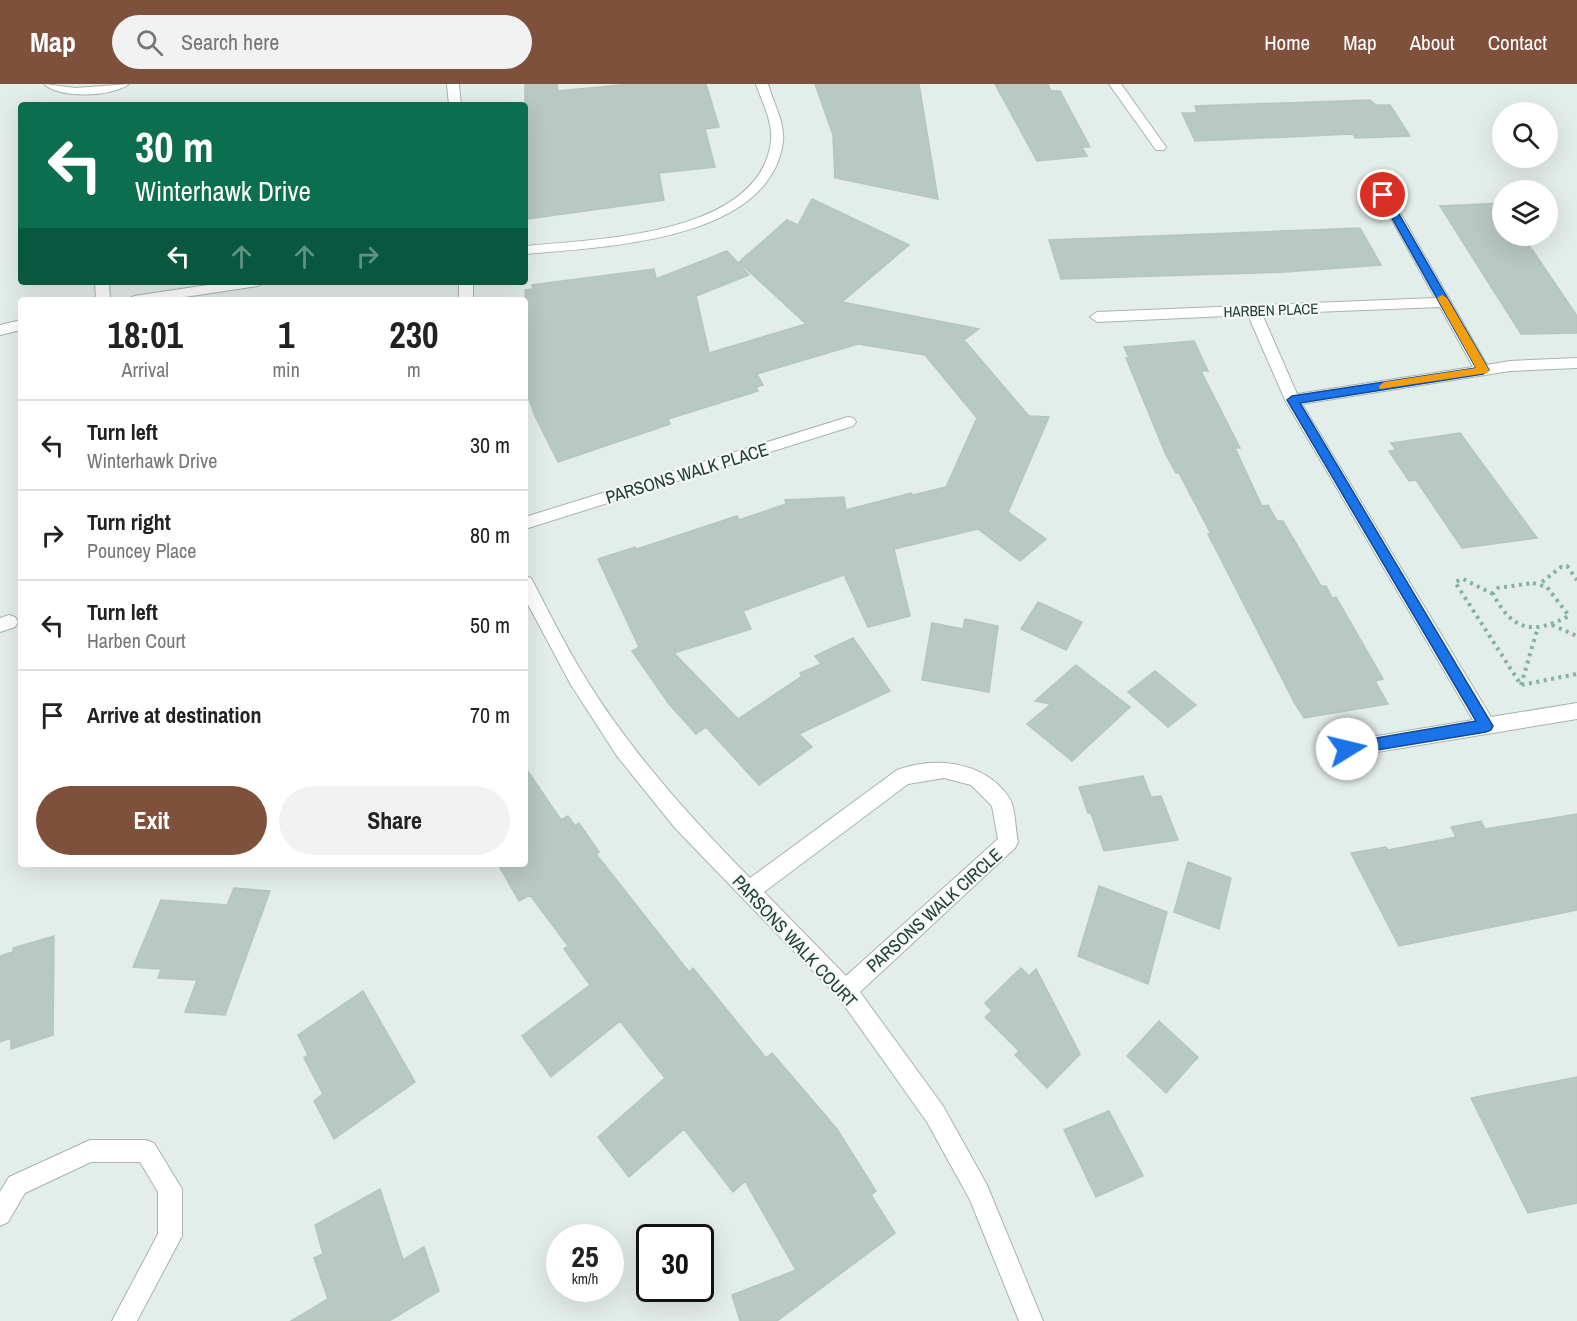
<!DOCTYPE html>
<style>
:root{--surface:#fff;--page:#f2f2f2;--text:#222;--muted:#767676;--line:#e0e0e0;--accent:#7f513d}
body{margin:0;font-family:"Archivo Narrow",sans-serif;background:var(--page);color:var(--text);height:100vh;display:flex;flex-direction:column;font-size:22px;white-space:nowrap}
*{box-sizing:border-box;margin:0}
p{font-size:20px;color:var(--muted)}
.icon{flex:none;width:33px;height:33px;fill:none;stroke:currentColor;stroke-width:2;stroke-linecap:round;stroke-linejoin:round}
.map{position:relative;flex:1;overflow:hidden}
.sheet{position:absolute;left:18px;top:213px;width:510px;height:570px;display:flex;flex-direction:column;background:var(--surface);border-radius:6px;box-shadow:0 6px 24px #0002}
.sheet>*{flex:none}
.hud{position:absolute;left:18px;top:18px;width:510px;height:183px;border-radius:6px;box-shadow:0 6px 24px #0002;background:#0b6e4f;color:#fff;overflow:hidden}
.buttons{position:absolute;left:1492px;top:18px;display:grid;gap:12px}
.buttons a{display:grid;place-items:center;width:66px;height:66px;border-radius:50%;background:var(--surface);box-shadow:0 6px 24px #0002;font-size:30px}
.speed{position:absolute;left:546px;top:1140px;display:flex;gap:12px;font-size:30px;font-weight:700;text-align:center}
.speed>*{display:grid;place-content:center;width:78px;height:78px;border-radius:50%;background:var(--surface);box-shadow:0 6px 24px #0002;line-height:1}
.speed small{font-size:15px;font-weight:400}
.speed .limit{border:3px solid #111;border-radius:9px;background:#fff;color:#111}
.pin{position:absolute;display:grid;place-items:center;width:51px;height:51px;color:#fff;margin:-26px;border:3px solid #fff;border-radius:50%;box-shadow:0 2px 6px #0007}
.me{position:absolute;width:66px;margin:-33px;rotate:81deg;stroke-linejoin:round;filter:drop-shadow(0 0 4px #0008)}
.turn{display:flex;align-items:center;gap:21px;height:126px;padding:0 18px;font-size:27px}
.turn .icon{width:78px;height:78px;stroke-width:2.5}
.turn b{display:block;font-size:42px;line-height:51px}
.lanes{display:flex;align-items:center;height:57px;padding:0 18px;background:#0003;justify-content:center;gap:30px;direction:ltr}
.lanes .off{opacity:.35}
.eta{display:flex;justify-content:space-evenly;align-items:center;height:102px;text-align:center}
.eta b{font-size:36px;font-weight:700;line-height:42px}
.cta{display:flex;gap:12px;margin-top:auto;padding:12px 18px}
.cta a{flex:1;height:69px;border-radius:36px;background:var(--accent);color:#fff;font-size:24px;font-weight:700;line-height:69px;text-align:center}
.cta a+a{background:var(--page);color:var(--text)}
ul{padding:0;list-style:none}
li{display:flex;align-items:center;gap:18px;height:90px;padding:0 18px;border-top:2px solid var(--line)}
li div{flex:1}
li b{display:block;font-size:22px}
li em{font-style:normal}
header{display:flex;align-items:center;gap:36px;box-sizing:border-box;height:84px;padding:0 30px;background:var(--accent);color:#fff}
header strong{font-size:28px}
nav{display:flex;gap:33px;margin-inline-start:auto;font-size:21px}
.search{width:420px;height:54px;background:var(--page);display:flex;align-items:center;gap:15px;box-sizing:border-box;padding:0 21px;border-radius:33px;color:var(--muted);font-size:22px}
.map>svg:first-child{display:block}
.building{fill:#b8c8c2;stroke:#b5c6c0;stroke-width:1.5}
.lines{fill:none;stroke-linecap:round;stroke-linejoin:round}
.minor-casing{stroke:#a6b5b0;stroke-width:2}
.path{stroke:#84b0a5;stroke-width:4;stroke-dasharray:3 4.5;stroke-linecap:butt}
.minor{fill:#fff;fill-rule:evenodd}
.route{fill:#1a73e8;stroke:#114b97;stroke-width:1.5}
.slow{fill:#f59e0b}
.labels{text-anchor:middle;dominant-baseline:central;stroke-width:4.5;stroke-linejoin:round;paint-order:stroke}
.far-street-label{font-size:15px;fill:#233e38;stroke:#f4f9f7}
.street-label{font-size:18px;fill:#233e38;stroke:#f4f9f7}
</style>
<header>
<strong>Map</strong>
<div class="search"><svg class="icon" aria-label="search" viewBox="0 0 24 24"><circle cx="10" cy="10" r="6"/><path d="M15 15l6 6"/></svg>Search here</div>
<nav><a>Home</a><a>Map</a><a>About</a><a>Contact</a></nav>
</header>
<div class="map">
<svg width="1577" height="1237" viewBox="0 0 1577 1237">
<rect width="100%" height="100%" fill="#e3ede9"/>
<!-- building -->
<path class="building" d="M525,0H557L558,7L630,0H706L719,43L705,45L715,83L659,89L664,116L528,135V124H525Z
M815,0H919L938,115L835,94L833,51Z
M995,0H1048L1051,7H1060L1090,63H1082L1087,72L1037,77Z
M1370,16L1376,21H1390L1410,52L1355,54L1353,50L1195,57L1182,29H1197L1195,22Z
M812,115L909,161L842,218L979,245L964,256L1029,332L1049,333L1008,428L1046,455L1020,477L978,445L894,465L910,532L868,543L844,491L743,527L751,545L674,569L738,635L802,592L800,589L821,580L815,572L853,554L890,607L799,650L812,663L759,701L706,643L696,650L669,620L632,567L639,563L598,475L635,463L637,465L737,432L739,436L786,420L785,416L844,413L846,426L911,409L913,411L946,403L977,334L925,271L858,260L757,290L763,301L756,303L758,307L668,335L670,340L558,378L535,332L525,304V253H527L525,206L533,205L532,201L654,185L656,195L727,167L749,191L696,212L709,269L806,240L739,178L787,136L798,141Z
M1503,119V152H1523L1577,232V249L1521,250L1440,122Z
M1360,144L1381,181L1284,188L1061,195L1049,156Z
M1194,257L1208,287H1201L1240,364H1235L1262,422L1268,421L1277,437H1283L1321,502H1326L1332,514L1336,513L1383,595L1375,597L1388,620L1304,634L1294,618L1208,450H1211L1179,389H1176L1166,371L1126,274H1129L1124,263Z
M1460,349L1537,454L1462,464L1416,396L1409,397L1389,367L1396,366L1391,359Z
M1038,518L1082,538L1066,566L1021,545Z
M965,535L998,542L989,608L922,596L932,539L963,545Z
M1076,581L1130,623L1072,677L1027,640L1051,620L1035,617Z
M1155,587L1196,621L1168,643L1128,608Z
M525,683L561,736L568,732L575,742L579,739L599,768L596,770L689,888L693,884L766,974L772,969L837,1045L876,1107L871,1111L895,1149L777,1237H740L732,1211L796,1186L745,1097L733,1108L684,1045L629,1093L598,1053L665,994L620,937L551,993L522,952L590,901L564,865L568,862L530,811L519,817L498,780H525Z
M1143,692L1151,713L1161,712L1178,756L1104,767L1091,729H1088L1079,703Z
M1577,730V826L1399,862L1351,769L1386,763L1388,766L1456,753L1451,743L1481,737L1485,745Z
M1188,778L1231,794L1219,845L1174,828Z
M1099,802L1167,828L1148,900L1078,872Z
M234,804L270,807L225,931L185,928L197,896L158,894L161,885L133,883L161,816L227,821Z
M54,852L53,951L11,965V954L0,958V872L13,868V864Z
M1021,884L1029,892L1036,885L1080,970L1047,1004L1015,971L1019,967L985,933L992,927L985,919Z
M363,907L415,998L334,1055L314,1017L323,1010L304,974L308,971L298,951Z
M1159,937L1198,973L1166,1009L1127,972Z
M1577,993V1119L1528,1129L1471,1014Z
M1109,1027L1143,1092L1096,1113L1064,1046Z
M380,1105L403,1176L424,1163L439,1207L389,1237H291L328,1215L314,1174L323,1170L315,1141Z"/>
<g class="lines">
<!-- minor casing -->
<g class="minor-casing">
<path id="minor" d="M44,0L76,4L129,0C112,13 60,15 44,0Z
M447,0H459L461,21H449Z
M756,0H768C773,18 785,39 783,57C771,158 601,163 525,170V162C596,155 760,152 771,57C773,38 762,18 756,0Z
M1109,0H1121L1166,63L1164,66H1156Z
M1384,107L1390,111L1487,281L1510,277L1577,274V284L1510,287L1302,320L1491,633L1577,619V635L1347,673L1340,671L1338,665L1340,659L1347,657L1473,636L1285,316L1248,231L1097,238L1090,233L1097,228L1435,214L1378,111ZM1440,223L1473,283L1297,310L1262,230Z
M95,198H109L110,216H96Z
M228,198H265L258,202L165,216H127L134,212Z
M459,198H473V216H459Z
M21,236V246L0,251V241Z
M848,333L853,334L856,338L853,342L525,445V433Z
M525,492L531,494C548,526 564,559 583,590C629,666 688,731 750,794L897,686C935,672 983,677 1008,712C1016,723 1015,745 1018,758L1015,764L860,908L943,1022L987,1101L1043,1237H1019L970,1116L927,1038L839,914L675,744L617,672L571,601L525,515ZM944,694L971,701L992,722L998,755L846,892L764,808L908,700Z
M9,531L15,533L18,538L15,543L0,548V534Z
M90,1056H146L154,1059L182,1105V1152L137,1237H112L158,1150V1108L140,1078H91L25,1109L8,1138L0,1142V1108L9,1093Z"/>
</g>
<!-- path -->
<path class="path" d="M1542,498L1561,483L1567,482L1577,496
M1533,499L1547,503L1569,532C1532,551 1513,547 1493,510L1498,504Z
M1493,510L1463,495L1455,498L1521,601L1577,590
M1552,541L1577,552
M1521,601L1538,543"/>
<!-- minor -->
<use href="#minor" class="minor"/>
</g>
<!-- route -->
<path class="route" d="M1383,108L1388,111L1489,286L1483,290L1300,319L1493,642L1491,646L1486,648L1347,671L1342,669L1340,665L1342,660L1347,659L1476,637L1287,316L1292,312L1476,284L1379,111Z"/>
<!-- slow -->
<path class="slow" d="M1442,211L1447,214L1489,286L1487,289L1380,305L1379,302L1384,298L1476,284L1437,214Z"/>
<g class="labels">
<!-- far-street labels -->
<g class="far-street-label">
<text transform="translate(1271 226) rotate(-2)">HARBEN PLACE</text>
</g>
<!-- street labels -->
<g class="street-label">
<text transform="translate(687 389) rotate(-17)">PARSONS WALK PLACE</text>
<text transform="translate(934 826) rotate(-42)">PARSONS WALK CIRCLE</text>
<text transform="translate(795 857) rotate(47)">PARSONS WALK COURT</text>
</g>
</g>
</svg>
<div class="buttons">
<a><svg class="icon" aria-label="search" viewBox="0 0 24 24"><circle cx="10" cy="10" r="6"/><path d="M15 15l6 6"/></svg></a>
<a><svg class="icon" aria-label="layers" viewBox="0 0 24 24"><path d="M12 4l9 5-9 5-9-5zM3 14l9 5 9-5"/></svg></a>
</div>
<div class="speed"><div>25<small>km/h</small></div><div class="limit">30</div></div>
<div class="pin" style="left:1383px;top:111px;background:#d93025"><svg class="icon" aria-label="arrive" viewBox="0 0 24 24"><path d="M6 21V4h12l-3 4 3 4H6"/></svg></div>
<svg class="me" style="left:1347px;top:665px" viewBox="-20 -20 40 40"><circle r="19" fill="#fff"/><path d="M0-13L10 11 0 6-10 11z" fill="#1a73e8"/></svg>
<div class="hud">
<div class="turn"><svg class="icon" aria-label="left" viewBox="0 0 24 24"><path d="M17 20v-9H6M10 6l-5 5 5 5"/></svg><div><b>30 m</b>Winterhawk Drive</div></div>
<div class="lanes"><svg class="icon" aria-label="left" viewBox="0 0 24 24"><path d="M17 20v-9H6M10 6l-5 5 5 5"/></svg><svg class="icon off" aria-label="ahead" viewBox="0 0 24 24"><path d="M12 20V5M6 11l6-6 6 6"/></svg><svg class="icon off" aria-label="ahead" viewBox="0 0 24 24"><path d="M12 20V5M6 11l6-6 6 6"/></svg><svg class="icon off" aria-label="right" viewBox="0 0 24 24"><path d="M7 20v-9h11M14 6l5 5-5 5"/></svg></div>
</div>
<section class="sheet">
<div class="eta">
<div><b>18:01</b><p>Arrival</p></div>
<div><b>1</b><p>min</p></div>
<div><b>230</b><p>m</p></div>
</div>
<ul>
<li><svg class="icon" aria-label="left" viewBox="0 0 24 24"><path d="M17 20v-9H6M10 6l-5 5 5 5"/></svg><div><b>Turn left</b><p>Winterhawk Drive</p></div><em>30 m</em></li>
<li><svg class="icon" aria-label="right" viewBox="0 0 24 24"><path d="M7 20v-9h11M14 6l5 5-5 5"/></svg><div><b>Turn right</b><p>Pouncey Place</p></div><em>80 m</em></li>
<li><svg class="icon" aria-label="left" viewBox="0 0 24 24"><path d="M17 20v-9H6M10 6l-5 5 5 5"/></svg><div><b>Turn left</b><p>Harben Court</p></div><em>50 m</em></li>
<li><svg class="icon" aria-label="arrive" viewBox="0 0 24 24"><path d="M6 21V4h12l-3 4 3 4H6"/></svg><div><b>Arrive at destination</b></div><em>70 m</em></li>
</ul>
<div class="cta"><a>Exit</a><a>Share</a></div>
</section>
</div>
